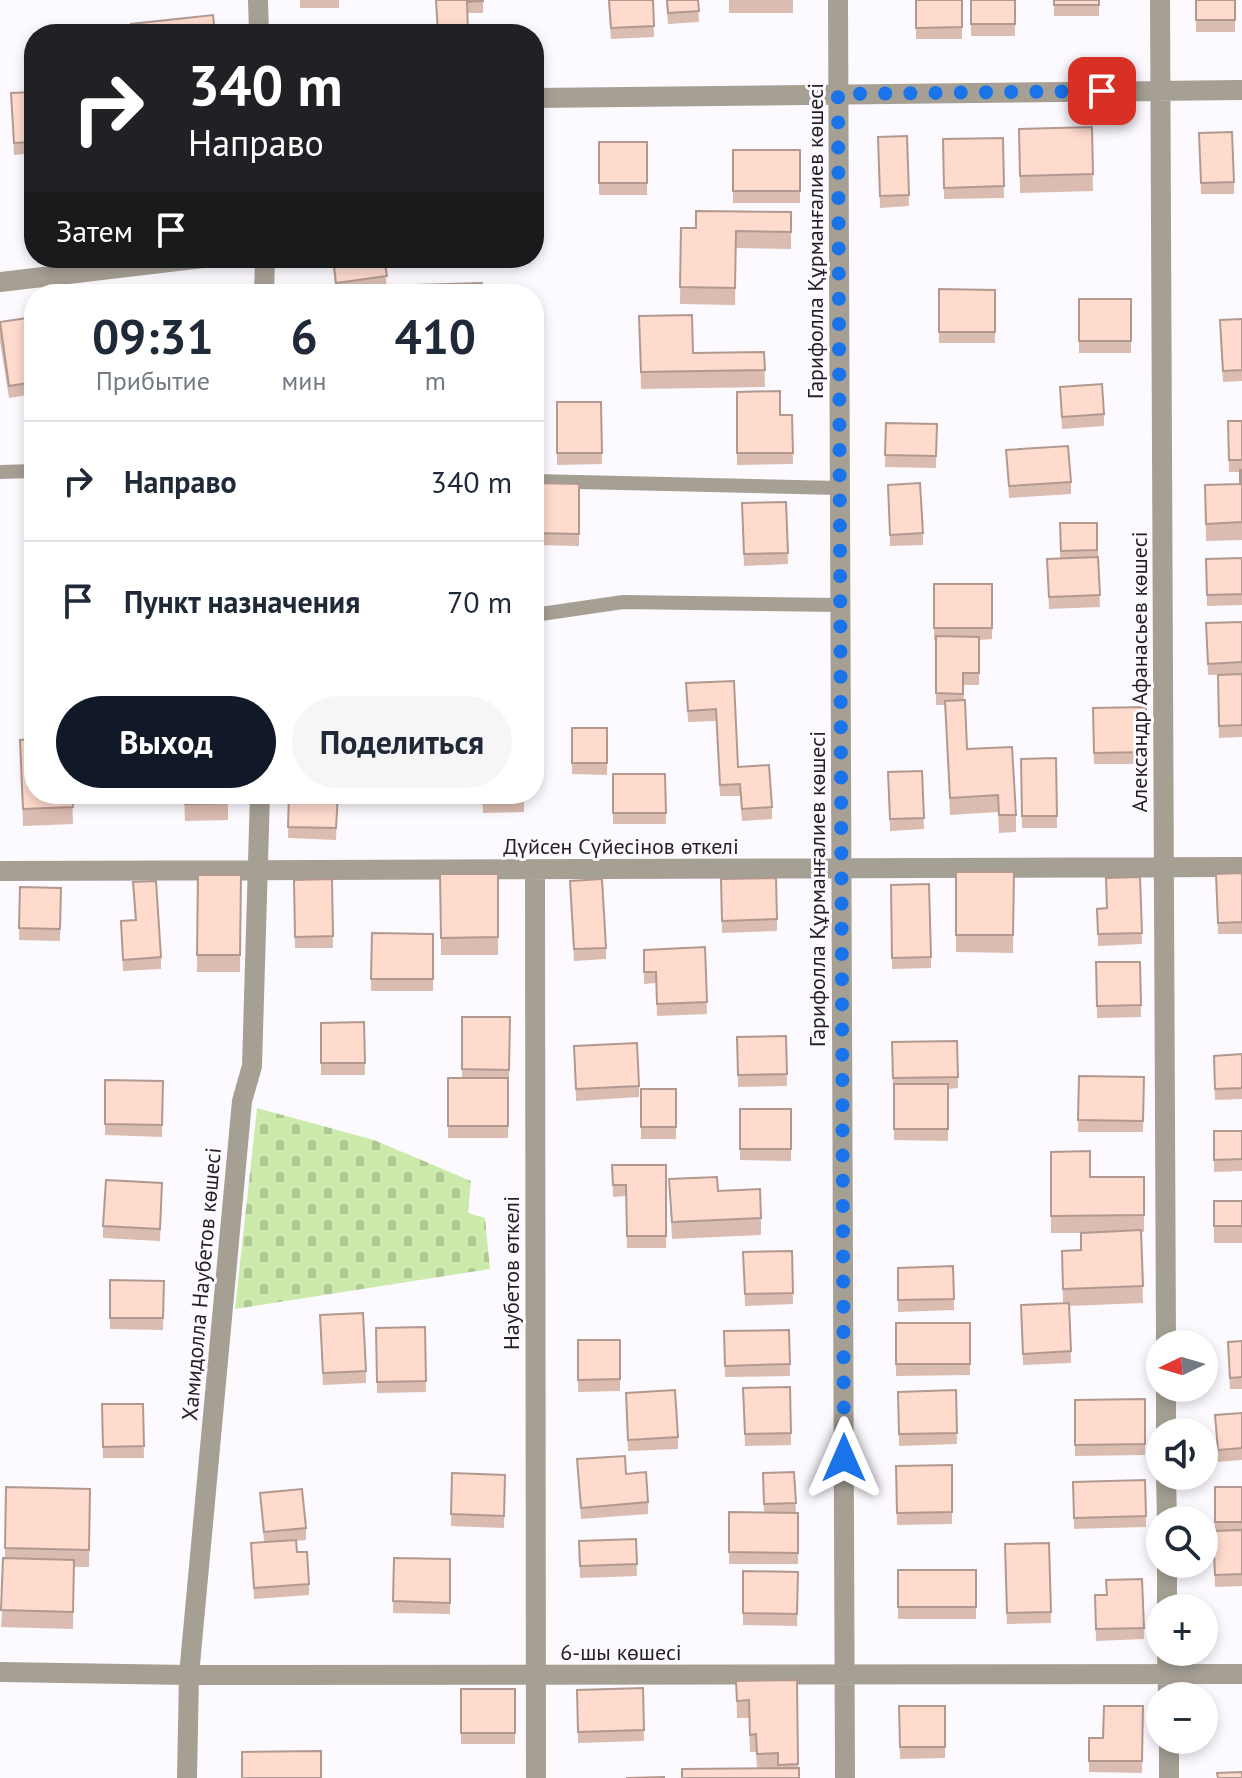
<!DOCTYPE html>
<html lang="ru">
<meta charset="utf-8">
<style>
:root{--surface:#fff;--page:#f6f6f7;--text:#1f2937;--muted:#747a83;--line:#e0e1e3;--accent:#111827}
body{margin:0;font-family:"PT Sans",sans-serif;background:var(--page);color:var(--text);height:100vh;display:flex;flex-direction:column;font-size:30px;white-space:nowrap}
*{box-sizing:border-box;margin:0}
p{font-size:26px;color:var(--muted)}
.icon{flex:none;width:44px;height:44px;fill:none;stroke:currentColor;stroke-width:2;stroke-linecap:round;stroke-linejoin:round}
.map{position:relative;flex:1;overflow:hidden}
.side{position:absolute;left:24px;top:284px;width:520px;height:520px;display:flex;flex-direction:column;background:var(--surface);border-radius:32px;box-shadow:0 4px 12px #0003}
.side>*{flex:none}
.hud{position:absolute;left:24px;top:24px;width:520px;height:244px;border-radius:32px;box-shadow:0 4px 12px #0003;background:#202124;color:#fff;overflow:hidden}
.needle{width:52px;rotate:265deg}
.tools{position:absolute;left:1146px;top:1330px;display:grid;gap:16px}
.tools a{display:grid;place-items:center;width:72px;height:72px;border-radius:50%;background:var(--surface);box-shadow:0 4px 12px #0003;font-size:40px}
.pin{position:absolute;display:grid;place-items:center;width:68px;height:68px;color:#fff;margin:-34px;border-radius:16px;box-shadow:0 4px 12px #0006}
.me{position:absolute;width:88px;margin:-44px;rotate:0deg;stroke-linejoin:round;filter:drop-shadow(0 0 6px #0008)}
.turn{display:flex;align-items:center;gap:28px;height:168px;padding:0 32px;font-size:36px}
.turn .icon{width:104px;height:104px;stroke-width:2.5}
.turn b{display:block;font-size:56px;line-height:68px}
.then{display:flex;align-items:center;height:76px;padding:0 32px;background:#0003;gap:16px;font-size:30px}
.eta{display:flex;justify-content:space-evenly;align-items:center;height:136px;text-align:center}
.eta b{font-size:48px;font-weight:600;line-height:56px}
.action{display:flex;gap:16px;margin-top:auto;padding:16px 32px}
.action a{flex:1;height:92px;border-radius:48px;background:var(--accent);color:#fff;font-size:32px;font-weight:600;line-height:92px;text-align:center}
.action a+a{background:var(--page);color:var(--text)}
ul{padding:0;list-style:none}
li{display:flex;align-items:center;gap:24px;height:120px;padding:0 32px;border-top:2px solid var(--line)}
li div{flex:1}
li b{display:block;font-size:30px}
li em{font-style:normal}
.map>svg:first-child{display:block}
.cemetery{fill:url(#cemetery-stones)}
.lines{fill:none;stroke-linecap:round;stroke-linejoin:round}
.lane{stroke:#a59f94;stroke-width:14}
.street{stroke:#a59f94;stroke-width:20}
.wall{fill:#dabcb0}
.building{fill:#fedbcd;stroke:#b29990;stroke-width:2}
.route{stroke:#1a73e8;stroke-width:14;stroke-dasharray:0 25.2}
.labels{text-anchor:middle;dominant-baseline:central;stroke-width:6;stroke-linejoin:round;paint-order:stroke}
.street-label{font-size:22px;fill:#231e27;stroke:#fdfaff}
</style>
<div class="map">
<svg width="1242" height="1778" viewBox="0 0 1242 1778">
<defs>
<pattern id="cemetery-stones" width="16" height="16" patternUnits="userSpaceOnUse" patternTransform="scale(2)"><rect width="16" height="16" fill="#cbeaab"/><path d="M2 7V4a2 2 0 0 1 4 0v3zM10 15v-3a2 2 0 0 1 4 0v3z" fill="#aec893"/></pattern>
</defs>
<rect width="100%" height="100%" fill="#fdfaff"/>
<!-- cemetery -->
<path class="cemetery" d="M257,1108L374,1140L471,1181L468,1213L485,1218L490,1269L235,1309Z"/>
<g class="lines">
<!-- lane -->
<path class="lane" d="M0,472L34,471
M534,481L840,488
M534,615L623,602L840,605"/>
<!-- street -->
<path class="street" d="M258,0L259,34
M838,0L845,1778
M1160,0L1166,1344
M534,98L1242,90
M0,282L203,258
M264,294L265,258
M535,870L536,1778
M0,871L1242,867
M1166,1388V1432
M1166,1476L1167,1520
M1167,1564V1608
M1167,1652L1168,1696
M0,1672L189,1675L1242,1674
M1169,1740V1778
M187,1778L189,1675L242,1101L252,1066L260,794"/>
</g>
<!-- wall -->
<path class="wall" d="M300,0H339V8H300Z
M436,0H483V13H467Z
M608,0H653L654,37L611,39Z
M666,0H698L699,22L668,24Z
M729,0H793V13H729Z
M916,0H962V39H916Z
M971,0H1015V36H971Z
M1054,0H1099V16H1054Z
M1196,0H1235V32H1196Z
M34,92V153L14,155L11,93Z
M1092,127L1093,191L1020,193L1019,129Z
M1199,133L1234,182V194H1201Z
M907,136L909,206L880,208L878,137Z
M1003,138L1004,198L944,199L943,139Z
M599,142H647V195H599Z
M733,150H800V203H733Z
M791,212V249L736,248L735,305L680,304L681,228H696Z
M332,258H384L387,288L336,294Z
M939,289L995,290V343H939Z
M1079,299H1131V353H1079Z
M639,316L693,353L764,352L765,387L641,389Z
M34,317V394L9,398L0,341V322Z
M1242,319V381L1223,382L1220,331Z
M1060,387L1104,414V426L1062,429Z
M737,392L780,415H792L793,464L737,465Z
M557,402H601L602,464L557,465Z
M1228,421H1242V540L1206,541L1205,485L1240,484V472H1229Z
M886,423L937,424L936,468L885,467Z
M1006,450L1071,482V494L1009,498Z
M534,483L579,484V546L534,545Z
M888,485L923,533V545L890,546Z
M786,502L788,564L744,566L742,515Z
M1060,523H1097L1100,607L1049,609L1047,559H1060Z
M1242,558V605L1207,606L1206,559Z
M934,584H992V639L979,640V685H963L967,749L1016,815V832L999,833L998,812L950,815L945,705H936V640H934Z
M1242,622V674L1208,675L1206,623Z
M1242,674V737L1219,738L1218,675Z
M734,681L738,767L772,807V819L742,821L740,796H720L716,721L688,722L686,683Z
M1146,707V764H1094L1093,708Z
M572,728H607V775L572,774Z
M20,740L72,794L73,824L23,826Z
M1056,758L1057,828H1022L1021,759Z
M922,771L924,829L890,831L888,772Z
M613,774H665L666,824H613Z
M184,794H228V820L185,821Z
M289,794H338L336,840L288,838Z
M482,794H524V812L483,813Z
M956,872H1014L1013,953L956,952Z
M1242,873V934H1218L1216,874Z
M440,874H498V955H441Z
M198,875H241L240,972H197Z
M1140,877L1142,944L1098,946L1097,909L1106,908Z
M332,879L333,948H295L294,880Z
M721,879L777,919V931L722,933Z
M570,881L606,948V959L574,961Z
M133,882L161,957V969L123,971L121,921L135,920Z
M891,885L931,957V968L892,969Z
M20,887L61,888L60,941L19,940Z
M372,933L433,934V991H371Z
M705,947L707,1014L657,1016L656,983L644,984V950Z
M1096,962H1140L1141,1017L1097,1018Z
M462,1017H510L508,1138H448V1078H462Z
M364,1022L365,1075H321V1023Z
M786,1036L787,1086L738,1087L737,1037Z
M957,1041L958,1088L948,1089V1141L894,1140V1090H893L892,1042Z
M574,1046L639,1086V1097L576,1101Z
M1242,1054V1099L1215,1100L1214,1067Z
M1079,1076L1144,1077L1143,1132H1078Z
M105,1080L163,1081L162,1137L105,1135Z
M641,1089H676V1139H641Z
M740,1109H791V1161L740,1160Z
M1214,1131H1242V1171L1214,1172Z
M1051,1152L1090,1177H1144V1232H1141L1143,1303L1069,1306L1071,1363L1023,1365L1021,1305L1063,1303L1062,1251L1081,1250V1233H1051Z
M612,1165H666V1248H627L626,1196L613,1197Z
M669,1179L718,1191L761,1218V1235L672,1239Z
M162,1195L160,1241L103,1238V1226Z
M1214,1201H1242V1243H1214Z
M792,1251L793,1304L745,1306L743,1252Z
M953,1266L954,1310L898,1312V1268Z
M110,1280L164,1281L163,1330L110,1329Z
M896,1323H970V1375L896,1376Z
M320,1326L366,1371V1383L323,1385Z
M425,1327L426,1392L377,1393L376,1328Z
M789,1330L790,1376L725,1377L724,1331Z
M578,1340H620V1391L578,1392Z
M1242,1341V1389H1230L1228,1353Z
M743,1388L791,1433V1445L745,1446Z
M956,1390L957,1444L899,1446L898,1392Z
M1145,1399V1455L1075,1456V1400Z
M102,1404H143L144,1458H103Z
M626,1404L678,1437V1449L628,1451Z
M1242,1413V1460L1218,1462L1215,1415Z
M577,1459L626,1474L648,1502V1514L581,1519Z
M952,1465V1524L897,1525L896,1466Z
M794,1472L796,1513H798V1564H729V1512L764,1513L763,1473Z
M452,1473L505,1475L504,1528L451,1526Z
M1145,1480L1146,1527L1074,1529L1073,1482Z
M6,1487L90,1489L89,1567H74L73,1629L1,1627L5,1558Z
M1215,1487H1242V1586L1215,1587L1213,1531H1215Z
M260,1493L306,1528V1540L296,1541L297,1552L309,1584V1595L254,1599L251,1543L264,1542Z
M636,1539L637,1576L580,1578L579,1541Z
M1049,1543L1051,1623L1007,1624L1005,1544Z
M394,1558L450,1559V1614L393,1613Z
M898,1570H976V1619H898Z
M743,1571L798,1572L797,1626L743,1625Z
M1142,1579L1144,1639L1096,1641L1095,1595H1106V1580Z
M797,1680L798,1768H757L756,1752H750L749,1718H737L736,1681Z
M643,1688L644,1741L578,1743L577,1690Z
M461,1689H515V1744H461Z
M899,1706H945V1758L900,1759Z
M1143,1706L1142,1773L1089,1772V1738H1103Z"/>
<!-- building -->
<path class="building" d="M436,0H483V1L467,2L468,34H438Z
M609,0H653L654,26L611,28Z
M667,0H698L699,11L668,13Z
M916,0H962V27L916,28Z
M971,0H1015V24H971Z
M1054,0H1099V5H1054Z
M1196,0H1235V20H1196Z
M213,15L215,34H132L131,24Z
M34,92V142L14,143L11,93Z
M1092,127L1093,174L1020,176L1019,129Z
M1232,132L1234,182L1201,183L1199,133Z
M907,136L909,195L880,196L878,137Z
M1003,138L1004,186L944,188L943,139Z
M599,142H647V183H599Z
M733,150H800V191H733Z
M696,211L791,212V232L736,231L735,288L680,287L681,228H696Z
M333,258H384L387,276L336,283Z
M482,283L483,294H414V285Z
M939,289L995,290V332H939Z
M1079,299H1131V341H1079Z
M692,315L693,353L764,352L765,370L641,372L639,316Z
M34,317V382L9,386L0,322Z
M1242,319V370L1223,371L1220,320Z
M1102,384L1104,414L1062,417L1060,387Z
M780,391V415H792L793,453H737V392Z
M557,402H601L602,453H557Z
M1228,421H1242V460H1229Z
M886,423L937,424L936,456L885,455Z
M1068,446L1071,482L1009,486L1006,450Z
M1240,470H1242V522L1206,524L1205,485L1240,484Z
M534,483L579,484V534L534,533Z
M920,483L923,533L890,535L888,485Z
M786,502L788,553L744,554L742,503Z
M1060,523H1097V550L1061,551Z
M31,531H34V600Z
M1098,557L1100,595L1049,597L1047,559Z
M1242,558V594L1207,595L1206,559Z
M934,584H992V628H934Z
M1242,622V662L1208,664L1206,623Z
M936,636L979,637V673H963V694L936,693Z
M1242,674V725L1219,726L1218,675Z
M734,681L738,767L769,765L772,807L742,809L740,784L720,785L716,709L688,711L686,683Z
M965,700L967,749L1012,747L1016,815H999L998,795L950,798L945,701Z
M1146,707V752L1094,753L1093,708Z
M572,728H607V763H572Z
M34,739V794H72L73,807L23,809L20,740Z
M1056,758L1057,816H1022L1021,759Z
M922,771L924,818L890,819L888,772Z
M613,774H665L666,813H613Z
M184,794H228V803L185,804Z
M289,794H338L336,828L288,827Z
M483,794H524V800L483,801Z
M956,872H1014L1013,935H956Z
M1242,873V922L1218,923L1216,874Z
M440,874H498V937L441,938Z
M198,875H241L240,955H197Z
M1140,877L1142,933L1098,934L1097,909L1107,908L1106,878Z
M776,878L777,919L722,921L721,879Z
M332,879L333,936L295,937L294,880Z
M602,879L606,948L574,949L570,881Z
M156,881L161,957L123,960L121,921L136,920L133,882Z
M929,884L931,957L892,958L891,885Z
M20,887L61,888L60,929L19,928Z
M372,933L433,934V979H371Z
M705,947L707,1002L657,1004L656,972H644V950Z
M1096,962H1140L1141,1005L1097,1006Z
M462,1017H510L509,1070L462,1069Z
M364,1022L365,1063H321V1023Z
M786,1036L787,1074L738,1075L737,1037Z
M957,1041L958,1077L893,1078L892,1042Z
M637,1043L639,1086L576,1089L574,1046Z
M1242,1054V1088L1215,1089L1214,1056Z
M1079,1076L1144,1077L1143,1121L1078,1120Z
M448,1078H508V1126H448Z
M105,1080L163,1081L162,1125L105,1124Z
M894,1084H948V1129H894Z
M641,1089H676V1127H641Z
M740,1109H791V1149H740Z
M1214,1131H1242V1159L1214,1160Z
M1090,1151V1177H1144V1215L1051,1216V1152Z
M612,1165H666V1236H627L626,1185H613Z
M717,1177L718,1191L760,1189L761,1218L672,1222L669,1179Z
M106,1180L162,1183L160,1229L103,1226Z
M1214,1201H1242V1226H1214Z
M1141,1230L1143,1286L1063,1289L1062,1251L1081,1250V1233Z
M792,1251L793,1293L745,1294L743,1252Z
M953,1266L954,1299L898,1300V1268Z
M110,1280L164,1281L163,1318H110Z
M1069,1303L1071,1351L1023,1354L1021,1305Z
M363,1313L366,1371L323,1373L320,1315Z
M896,1323H970V1364H896Z
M425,1327L426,1381L377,1382L376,1328Z
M789,1330L790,1364L725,1366L724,1331Z
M578,1340H620V1379L578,1380Z
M1242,1341V1377L1230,1378L1228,1342Z
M790,1387L791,1433L745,1434L743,1388Z
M675,1390L678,1437L628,1440L626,1393Z
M956,1390L957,1433L899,1434L898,1392Z
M1145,1399V1444L1075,1445V1400Z
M102,1404H143L144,1446L103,1447Z
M1242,1413V1448L1218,1450L1215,1415Z
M625,1456L626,1474L646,1472L648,1502L581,1508L577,1459Z
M952,1465V1512L897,1513L896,1466Z
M794,1472L796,1503L764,1504L763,1473Z
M452,1473L505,1475L504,1516L451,1514Z
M1145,1480L1146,1516L1074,1518L1073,1482Z
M6,1487L90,1489L89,1550L5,1548Z
M1215,1487H1242V1522H1215Z
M302,1489L306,1528L264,1532L260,1493Z
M729,1512L798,1513V1553L729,1552Z
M1242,1530V1574L1215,1575L1213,1531Z
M636,1539L637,1564L580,1566L579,1541Z
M296,1540L297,1552H307L309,1584L254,1588L251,1543Z
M1049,1543L1051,1612L1007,1613L1005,1544Z
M3,1558L74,1560L73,1612L1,1610Z
M394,1558L450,1559V1603L393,1601Z
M898,1570H976V1607H898Z
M743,1571L798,1572L797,1614L743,1613Z
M1142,1579L1144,1628L1096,1629L1095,1595H1107L1106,1580Z
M797,1680L798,1764L778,1765V1753L757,1754L756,1734L750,1735L749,1700L737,1701L736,1681Z
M643,1688L644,1730L578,1732L577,1690Z
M461,1689H515V1733H461Z
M899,1706H945V1747H900Z
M1104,1706H1143L1142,1761H1089V1738H1103Z
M321,1751V1778H242V1752Z
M799,1768V1778H682V1769Z
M1242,1772V1778H1218L1217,1773Z
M664,1777V1778H626Z"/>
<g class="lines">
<!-- route -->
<path class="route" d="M844,1458L838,94L1102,91"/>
</g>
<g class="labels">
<!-- street labels -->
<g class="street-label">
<text transform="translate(815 241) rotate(-90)">Гарифолла Құрманғалиев көшесі</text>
<text transform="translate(1139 672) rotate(-90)">Александр Афанасьев көшесі</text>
<text x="621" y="846">Дүйсен Сүйесінов өткелі</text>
<text transform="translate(817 889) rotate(-90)">Гарифолла Құрманғалиев көшесі</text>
<text transform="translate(511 1273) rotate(-90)">Наубетов өткелі</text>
<text transform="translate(201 1284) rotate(-85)">Хамидолла Наубетов көшесі</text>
<text x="621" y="1652">6-шы көшесі</text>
</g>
</g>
</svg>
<div class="tools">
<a><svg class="needle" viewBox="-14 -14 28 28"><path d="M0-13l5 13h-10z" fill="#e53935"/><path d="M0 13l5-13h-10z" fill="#747a83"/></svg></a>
<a><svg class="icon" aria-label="sound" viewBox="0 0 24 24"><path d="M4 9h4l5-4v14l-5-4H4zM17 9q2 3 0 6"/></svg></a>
<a><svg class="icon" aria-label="search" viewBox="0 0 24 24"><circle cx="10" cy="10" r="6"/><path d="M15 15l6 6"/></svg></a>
<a>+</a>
<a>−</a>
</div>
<div class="pin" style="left:1102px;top:91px;background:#d93025"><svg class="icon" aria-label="arrive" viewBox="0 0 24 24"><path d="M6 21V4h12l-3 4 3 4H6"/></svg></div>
<svg class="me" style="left:844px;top:1458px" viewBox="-20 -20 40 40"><path d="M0-17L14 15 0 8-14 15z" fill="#1a73e8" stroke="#fff" stroke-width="4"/></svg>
<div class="hud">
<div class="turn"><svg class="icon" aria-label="right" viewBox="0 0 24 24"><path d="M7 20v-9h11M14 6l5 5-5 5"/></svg><div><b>340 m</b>Направо</div></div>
<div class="then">Затем<svg class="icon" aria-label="arrive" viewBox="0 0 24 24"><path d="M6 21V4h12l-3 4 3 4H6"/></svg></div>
</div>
<section class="side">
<div class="eta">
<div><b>09:31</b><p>Прибытие</p></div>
<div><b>6</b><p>мин</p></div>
<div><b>410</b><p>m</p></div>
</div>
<ul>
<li><svg class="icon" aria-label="right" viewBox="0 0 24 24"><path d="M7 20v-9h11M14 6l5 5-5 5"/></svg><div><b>Направо</b></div><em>340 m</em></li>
<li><svg class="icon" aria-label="arrive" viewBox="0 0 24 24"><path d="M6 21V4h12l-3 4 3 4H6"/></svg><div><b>Пункт назначения</b></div><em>70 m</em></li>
</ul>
<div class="action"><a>Выход</a><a>Поделиться</a></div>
</section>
</div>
